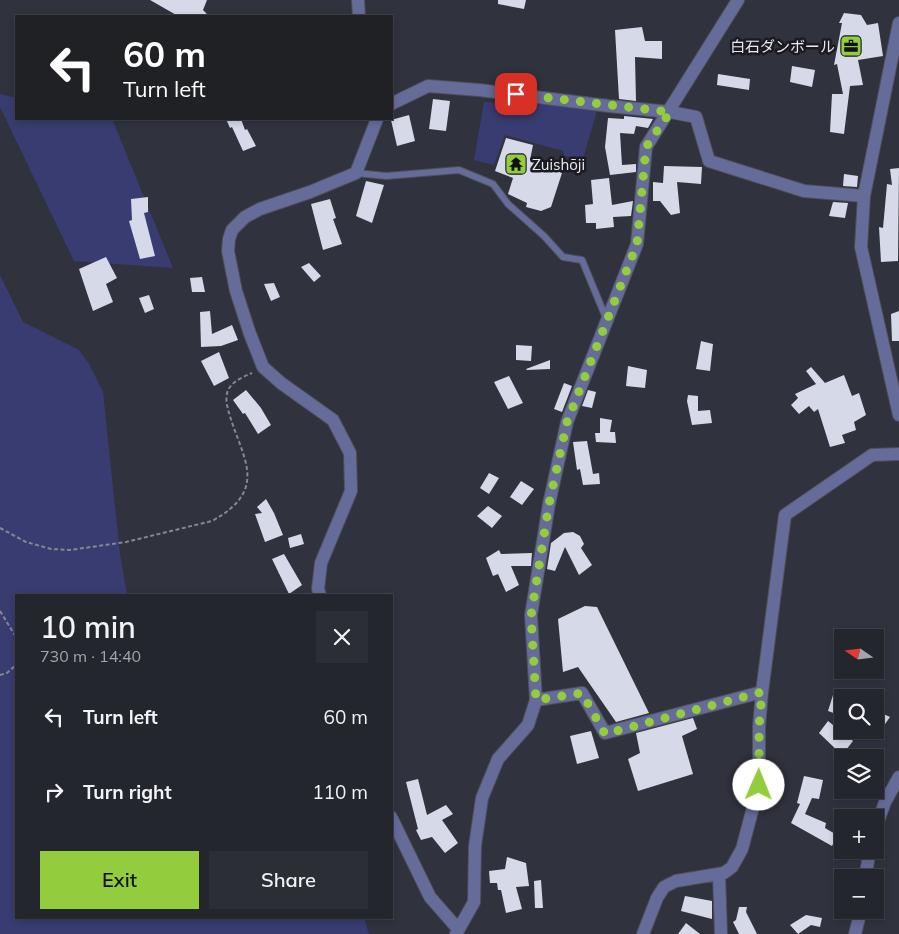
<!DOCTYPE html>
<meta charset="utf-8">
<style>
:root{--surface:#24262e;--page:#2c2e36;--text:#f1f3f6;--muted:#a3a5aa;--line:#41434a;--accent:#93cc3d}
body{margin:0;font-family:Mulish,"Noto Sans JP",sans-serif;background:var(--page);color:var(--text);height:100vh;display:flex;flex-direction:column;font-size:19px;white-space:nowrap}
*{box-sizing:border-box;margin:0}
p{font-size:16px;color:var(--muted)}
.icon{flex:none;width:28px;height:28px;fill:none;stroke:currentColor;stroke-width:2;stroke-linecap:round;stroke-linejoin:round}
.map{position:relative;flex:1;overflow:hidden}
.side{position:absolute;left:15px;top:594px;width:378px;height:325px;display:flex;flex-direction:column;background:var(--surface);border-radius:0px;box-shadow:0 2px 8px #0003,0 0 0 1px var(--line)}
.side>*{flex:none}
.guide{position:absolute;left:15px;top:15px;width:378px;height:105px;border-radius:0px;box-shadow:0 2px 8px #0003,0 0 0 1px var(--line);background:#202124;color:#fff;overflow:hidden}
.needle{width:32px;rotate:284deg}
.buttons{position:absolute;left:834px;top:629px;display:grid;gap:10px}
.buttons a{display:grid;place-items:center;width:50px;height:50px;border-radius:0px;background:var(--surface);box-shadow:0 2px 8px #0003,0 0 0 1px var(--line);font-size:25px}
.pin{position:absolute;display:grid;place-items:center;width:42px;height:42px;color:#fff;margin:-21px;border-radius:10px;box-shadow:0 2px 8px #0006}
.me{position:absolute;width:55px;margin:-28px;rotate:1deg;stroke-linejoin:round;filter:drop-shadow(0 0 4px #0008)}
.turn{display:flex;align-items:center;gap:18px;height:105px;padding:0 25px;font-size:22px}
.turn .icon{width:65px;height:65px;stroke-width:2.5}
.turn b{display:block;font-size:35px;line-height:42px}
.round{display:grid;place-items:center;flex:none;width:52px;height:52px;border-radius:0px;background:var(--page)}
.head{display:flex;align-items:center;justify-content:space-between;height:85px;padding:0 25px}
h1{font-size:30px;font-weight:600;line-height:38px}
.button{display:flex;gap:10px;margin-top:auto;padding:10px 25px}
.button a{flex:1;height:58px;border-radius:0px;background:var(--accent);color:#111;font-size:20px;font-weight:600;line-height:58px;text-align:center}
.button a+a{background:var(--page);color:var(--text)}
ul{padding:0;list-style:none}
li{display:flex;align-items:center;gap:15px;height:75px;padding:0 25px}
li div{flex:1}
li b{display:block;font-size:19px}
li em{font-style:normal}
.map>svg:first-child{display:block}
.green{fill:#393c71}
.building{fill:#d6d9e8}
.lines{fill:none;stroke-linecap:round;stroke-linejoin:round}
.service-casing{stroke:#4d4f5b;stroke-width:8}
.minor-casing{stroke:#4d4f5b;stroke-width:14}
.path{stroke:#868792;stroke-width:2;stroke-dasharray:4 2.5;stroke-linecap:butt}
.service{stroke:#666c9a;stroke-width:6}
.minor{stroke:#666c9a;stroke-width:12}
.route{stroke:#93cc3d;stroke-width:9;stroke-dasharray:0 16.2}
.labels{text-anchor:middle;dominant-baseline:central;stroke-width:5;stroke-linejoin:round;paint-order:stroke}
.poi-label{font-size:15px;fill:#e8e9f1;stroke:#1a1a20;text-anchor:end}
</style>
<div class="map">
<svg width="899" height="934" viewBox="0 0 899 934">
<rect width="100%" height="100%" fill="#30323e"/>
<!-- green -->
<path class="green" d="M0,94L16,98V119H102L113,121L173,268L74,261L0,107Z
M484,102L595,107L596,114L583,159L564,156L563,151L505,135L494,165L474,160Z
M0,275L23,322L79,350L89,364L103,392L120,554L127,595H16V918H364L369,934H0Z"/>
<!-- building -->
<path class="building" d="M150,0H207L203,10L209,16H178Z
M498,0H526L524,9L498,4Z
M844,13L861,15L867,25L878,23L883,56L858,60L863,85L850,86L844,134L830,132L832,94H843L837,64L834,65L842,23H839Z
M642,27L645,41H662V59L635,57L636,101L619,99L615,30Z
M792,66L815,70L812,87L790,82Z
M718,74L750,79L749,90L717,85Z
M433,99L450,101L446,131L429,129Z
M409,115L415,141L397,146L391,120Z
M624,116L653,119L648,128L636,126L634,134L620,133L622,165L636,164V172L610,175L605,147L608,118L624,119Z
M226,119H241L245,130L247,129L256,146L243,151L232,127L230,128Z
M506,138L533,145L530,160L562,173L551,207L541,211L526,207L527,203L508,194L513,178L495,171Z
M664,166L702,167L701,184L677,182L680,213L671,215L660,201H653V182L663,183Z
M899,168L898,261L881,262L879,227L883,228L887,184L892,185L890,169Z
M844,174L858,176L857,187L843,186Z
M609,178L612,205L633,201L631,216L613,217L614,227L596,229V223H586L585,205L593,204L591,180Z
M366,181L384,185L372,223L356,216Z
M148,197V212L144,213L155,256L140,259L129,221L132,220L131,199Z
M330,199L336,218L333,219L342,244L323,250L311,204Z
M833,202L848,203L845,218L829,216Z
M106,257L117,278L106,284L113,302L93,311L79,269Z
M309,263L321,276L314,282L301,267Z
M202,277L205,292H192L190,278Z
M274,283L280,297L271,301L264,284Z
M149,295L154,309L145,313L139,298Z
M210,311L212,334L232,325L238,340L221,346L201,347L200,312Z
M899,311V341H892L891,314Z
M701,341L713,344L710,371L696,369Z
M516,345L532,346L531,361L516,360Z
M219,352L229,378L214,386L201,361Z
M550,360V369L527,370L526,369Z
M628,366L647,370L645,388L626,386Z
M811,367L825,383L844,375L852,396L859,393L866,415L854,422L856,430L842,435L845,443L830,447L818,409L814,412L809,406L799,414L791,405L798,398L795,394L816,384L806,371Z
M509,376L523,403L508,409L494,382Z
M564,383L572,386L562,412L554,409Z
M246,390L261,408L271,425L258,434L245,413L243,414L233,400Z
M588,390L596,392L592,408L582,406Z
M688,395L698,396V411L710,410L712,423L692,425L687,401Z
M600,418L612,420L610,432H615L616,443L596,442L595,433H600Z
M587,441L593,474L599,473L600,484L583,485L580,469L577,470L573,442Z
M489,473L499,478L489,494L480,488Z
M521,481L534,489L522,505L510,497Z
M266,499L274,513L283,535L265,542L255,514L262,513L257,507Z
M488,506L502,516L492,528L477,516Z
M573,532L580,536L584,544L581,548L592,565L579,575L565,547L555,571L547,569L551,543L564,533Z
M301,534L304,544L290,548L288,538Z
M499,550L501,554L532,553L531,566H511L519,585L506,592L498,574L493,576L486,558Z
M284,554L302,585L289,594L272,559Z
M585,606L597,607L649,713L616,722L578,667L563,672L558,619Z
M833,695L842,697V716L828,711Z
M875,710L890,717L874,740L863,730H875Z
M693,718L697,729L682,736L693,774L638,791L628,759L640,753L636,733Z
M828,721L853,741L842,755L819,733Z
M591,731L599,758L577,764L570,736Z
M804,776L823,780L819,799L812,798L805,814L826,823L825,828L837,835L832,846L791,823L800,804L797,803Z
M418,779L427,815L446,805L453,814L442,820L458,843L445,853L432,837L421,840L416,830L418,829L406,782Z
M507,857L526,863L529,886L516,887L522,909L506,913L501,890H498L497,883H490L489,871L505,869Z
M541,880L543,908H535L534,881Z
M685,896L712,901V919L681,911Z
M739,907H747L746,912L757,934H739L733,922L736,920Z
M806,915L822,918L820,927L811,925L798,934L790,925Z
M686,923L700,934H678Z"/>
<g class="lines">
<!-- service casing -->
<g class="service-casing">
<path id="service" d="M356,173L386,176L459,170L493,184L508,204L544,236L563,257L582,260L606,318"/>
</g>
<!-- minor casing -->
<g class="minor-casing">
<path id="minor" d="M358,0L359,16
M899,23L864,196L861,247L899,415
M391,104L428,86L479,90L609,106L670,112L696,117L709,161L804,191L864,196
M320,595L318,589L321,563L351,491L350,453L333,420L281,383L263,367L250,334L236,291L228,251L229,239L232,230L245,217L260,209L310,192L356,173L377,119
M536,700L582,693L605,733L762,692
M391,817L430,897L458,929
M875,830L885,802L899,777
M719,874L721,934
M865,878L870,850
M456,934L474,902L475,846L482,798L498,759L528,725L536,700L531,615L549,504L567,422L637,244L646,147L738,0
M643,934L657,898L664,887L676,881L724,873L732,867L742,849L759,785V727L762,692L785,515L872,455L899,454
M855,934L861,910"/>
</g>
<!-- path -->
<path class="path" d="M0,528L26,542L51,549L70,550L126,542L212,521C274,487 238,454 227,405C226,399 226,392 230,387C235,380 245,376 252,373
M0,611L16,637
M0,675L7,673L16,665"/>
<!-- service -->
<use href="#service" class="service"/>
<!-- minor -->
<use href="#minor" class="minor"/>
</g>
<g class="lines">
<!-- route -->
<path class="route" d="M516,94L670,112L646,147L637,244L567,422L549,504L531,616L536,700L582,693L605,734L762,692L759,727V785"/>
</g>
<!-- icons -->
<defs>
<g id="office-square" transform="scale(1.125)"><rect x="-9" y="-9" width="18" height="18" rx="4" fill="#93cc3d" stroke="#1a1a20"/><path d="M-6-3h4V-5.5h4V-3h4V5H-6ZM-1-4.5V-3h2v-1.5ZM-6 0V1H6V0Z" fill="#111"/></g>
<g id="temple-square" transform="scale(1.125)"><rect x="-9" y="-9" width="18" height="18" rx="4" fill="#93cc3d" stroke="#1a1a20"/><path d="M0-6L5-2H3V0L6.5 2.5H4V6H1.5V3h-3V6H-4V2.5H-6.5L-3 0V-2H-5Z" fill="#111"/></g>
</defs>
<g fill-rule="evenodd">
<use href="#office-square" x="851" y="46"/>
<use href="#temple-square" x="516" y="164"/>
</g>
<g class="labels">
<!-- poi labels -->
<g class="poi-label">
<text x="835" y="46">白石ダンボール</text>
<text x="532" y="164" text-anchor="start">Zuishōji</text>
</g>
</g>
</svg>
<div class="buttons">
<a><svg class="needle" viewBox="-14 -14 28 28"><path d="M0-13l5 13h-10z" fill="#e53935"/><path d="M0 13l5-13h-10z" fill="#a3a5aa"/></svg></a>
<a><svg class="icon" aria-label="search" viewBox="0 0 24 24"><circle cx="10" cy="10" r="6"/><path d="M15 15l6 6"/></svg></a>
<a><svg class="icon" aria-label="layers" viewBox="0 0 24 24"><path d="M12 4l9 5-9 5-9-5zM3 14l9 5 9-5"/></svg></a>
<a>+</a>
<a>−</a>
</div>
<div class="pin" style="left:516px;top:94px;background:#d93025"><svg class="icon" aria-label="arrive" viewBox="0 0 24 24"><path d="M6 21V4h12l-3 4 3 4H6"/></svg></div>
<svg class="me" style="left:759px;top:785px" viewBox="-20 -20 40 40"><circle r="19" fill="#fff"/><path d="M0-13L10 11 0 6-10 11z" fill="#93cc3d"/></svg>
<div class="guide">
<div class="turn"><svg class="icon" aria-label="left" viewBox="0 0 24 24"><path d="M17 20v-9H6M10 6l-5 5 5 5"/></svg><div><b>60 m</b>Turn left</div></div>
</div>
<section class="side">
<div class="head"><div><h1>10 min</h1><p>730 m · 14:40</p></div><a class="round"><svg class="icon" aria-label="close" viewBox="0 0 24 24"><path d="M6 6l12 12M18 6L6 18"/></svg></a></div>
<ul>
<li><svg class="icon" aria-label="left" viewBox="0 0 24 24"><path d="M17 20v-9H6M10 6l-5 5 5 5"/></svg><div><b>Turn left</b></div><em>60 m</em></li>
<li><svg class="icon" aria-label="right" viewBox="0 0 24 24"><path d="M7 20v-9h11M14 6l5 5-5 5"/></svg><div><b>Turn right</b></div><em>110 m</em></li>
</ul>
<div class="button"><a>Exit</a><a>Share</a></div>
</section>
</div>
